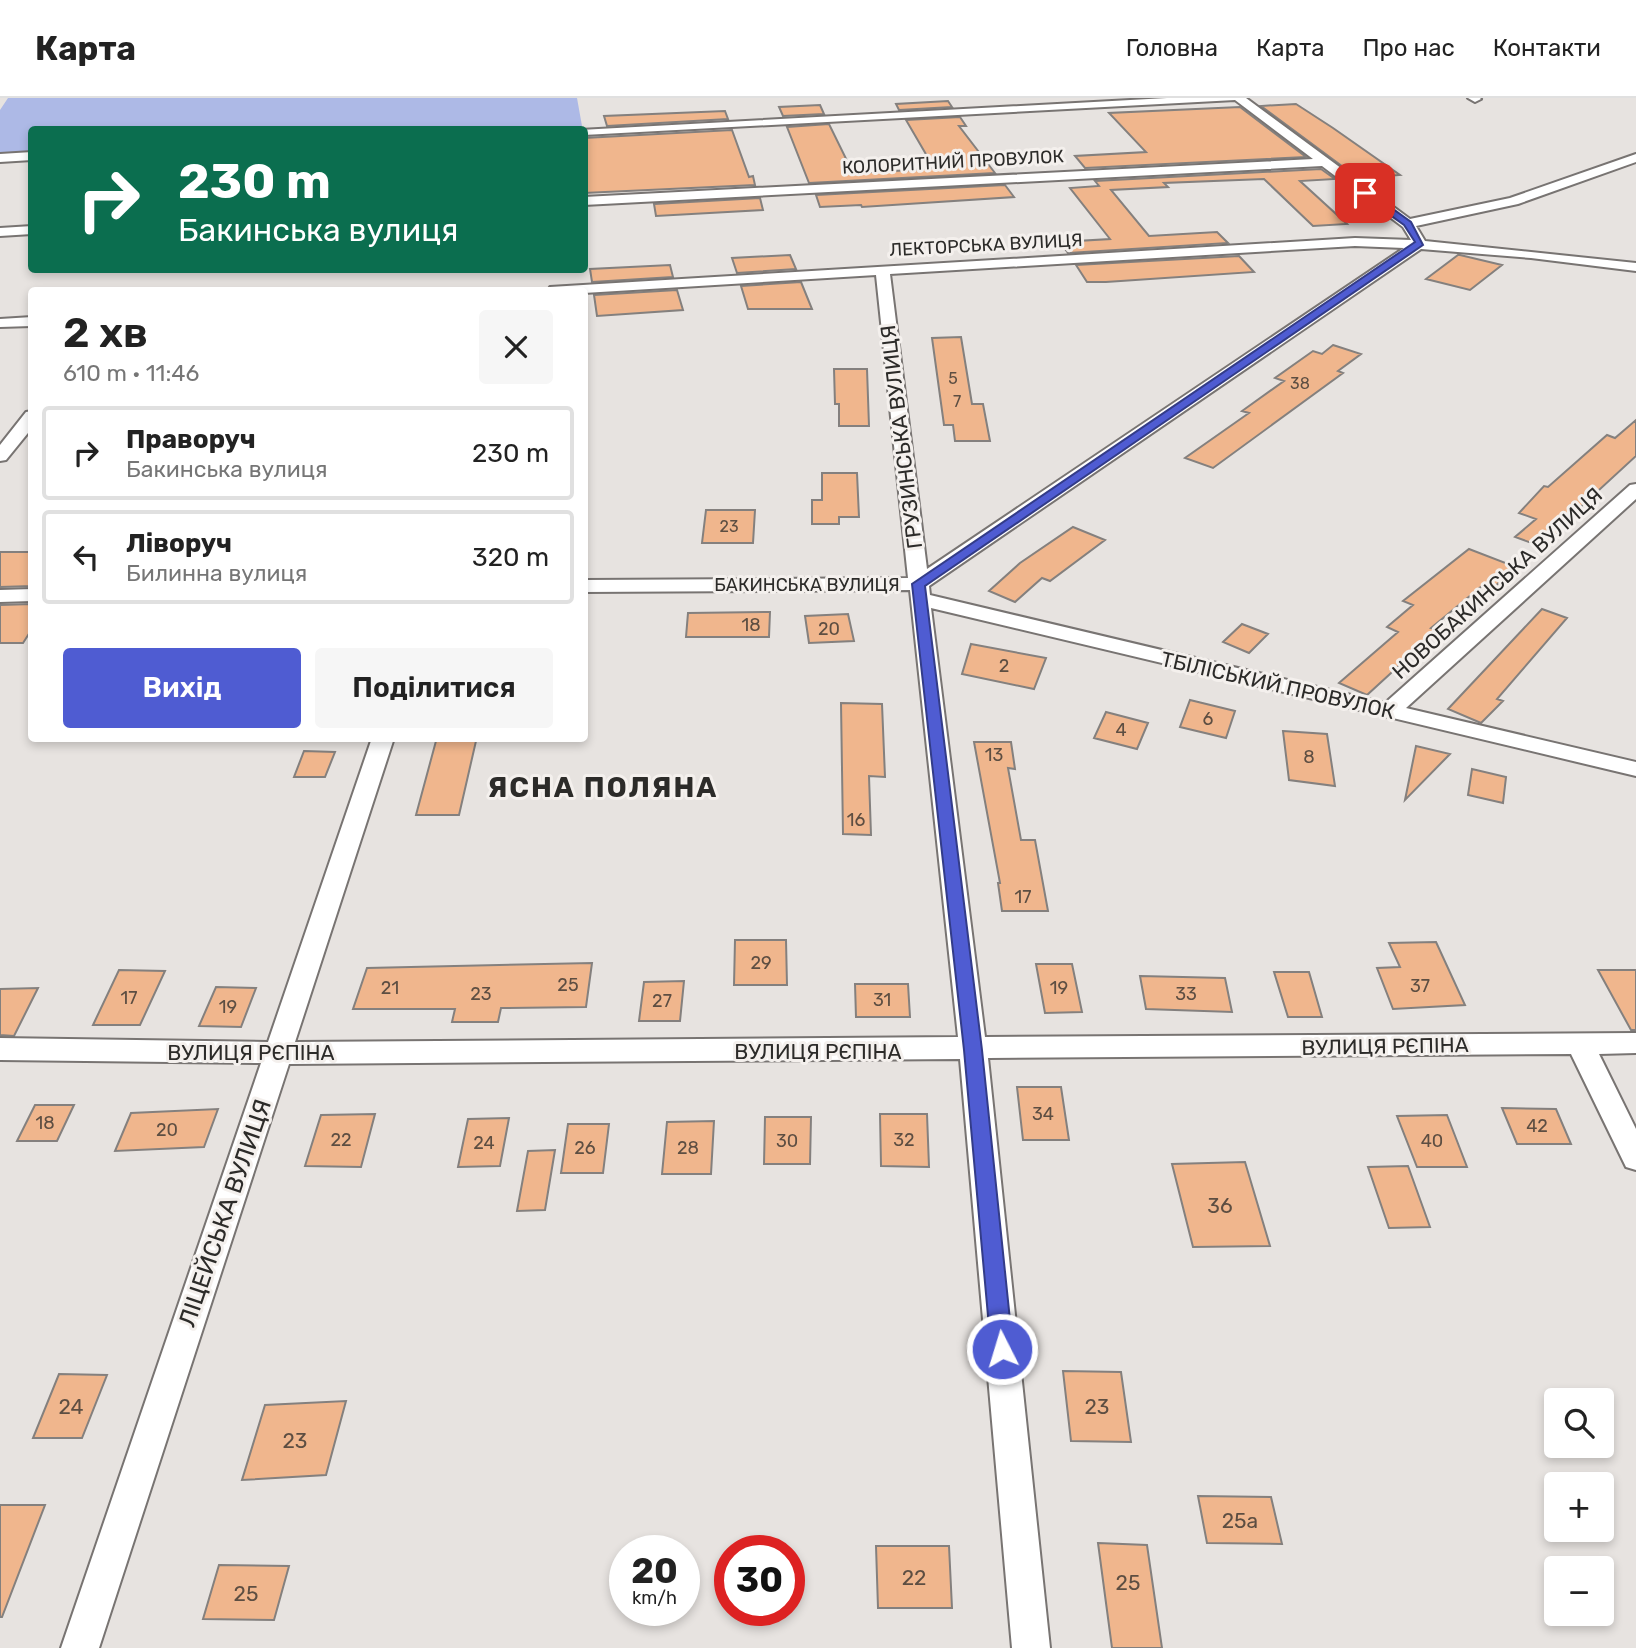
<!DOCTYPE html>
<html lang="uk">
<meta charset="utf-8">
<style>
:root{--surface:#fff;--page:#f6f6f6;--text:#222;--muted:#767676;--line:#e0e0e0;--accent:#4f5cd2}
body{margin:0;font-family:Rubik,sans-serif;background:var(--page);color:var(--text);height:100vh;display:flex;flex-direction:column;font-size:26px;white-space:nowrap}
*{box-sizing:border-box;margin:0}
p{font-size:23px;color:var(--muted)}
.icon{flex:none;width:38px;height:38px;fill:none;stroke:currentColor;stroke-width:2;stroke-linecap:round;stroke-linejoin:round}
.map{position:relative;flex:1;overflow:hidden}
.side{position:absolute;left:28px;top:189px;width:560px;height:455px;display:flex;flex-direction:column;background:var(--surface);border-radius:7px;box-shadow:0 4px 10px #0003}
.side>*{flex:none}
.top-card{position:absolute;left:28px;top:28px;width:560px;height:147px;border-radius:7px;box-shadow:0 4px 10px #0003;background:#0b6e4f;color:#fff;overflow:hidden}
.tools{position:absolute;left:1544px;top:1290px;display:grid;gap:14px}
.tools a{display:grid;place-items:center;width:70px;height:70px;border-radius:7px;background:var(--surface);box-shadow:0 4px 10px #0003;font-size:35px}
.speed{position:absolute;left:609px;top:1437px;display:flex;gap:14px;font-size:35px;font-weight:700;text-align:center}
.speed>*{display:grid;place-content:center;width:91px;height:91px;border-radius:50%;background:var(--surface);box-shadow:0 4px 10px #0003;line-height:1}
.speed small{font-size:18px;font-weight:400}
.speed .limit{border:10px solid #d22;background:#fff;color:#111}
.pin{position:absolute;display:grid;place-items:center;width:60px;height:60px;color:#fff;margin:-30px;border-radius:14px;box-shadow:0 4px 10px #0006}
.me{position:absolute;width:77px;margin:-38px;rotate:355deg;stroke-linejoin:round;filter:drop-shadow(0 0 5px #0008)}
.turn{display:flex;align-items:center;gap:24px;height:147px;padding:0 35px;font-size:32px}
.turn .icon{width:91px;height:91px;stroke-width:2.5}
.turn b{display:block;font-size:49px;line-height:60px}
.round{display:grid;place-items:center;flex:none;width:74px;height:74px;border-radius:7px;background:var(--page)}
.headline{display:flex;align-items:center;justify-content:space-between;height:119px;padding:0 35px}
h1{font-size:42px;font-weight:600;line-height:52px}
.action{display:flex;gap:14px;margin-top:auto;padding:14px 35px}
.action a{flex:1;height:80px;border-radius:7px;background:var(--accent);color:#fff;font-size:28px;font-weight:600;line-height:80px;text-align:center}
.action a+a{background:var(--page);color:var(--text)}
ul{padding:0;list-style:none}
li{display:flex;align-items:center;gap:21px;height:94px;margin:0 14px 10px;padding:0 21px;border:4px solid var(--line);border-radius:7px}
li div{flex:1}
li b{display:block;font-size:26px}
li em{font-style:normal}
header{display:flex;align-items:center;gap:42px;box-sizing:border-box;height:98px;padding:0 35px;background:var(--surface);border-bottom:2px solid var(--line)}
header strong{font-size:33px}
nav{display:flex;gap:38px;margin-inline-start:auto;font-size:24px}
.map>svg:first-child{display:block}
.green{fill:#adb9e6}
.building{fill:#f0b68d;stroke:#84807e;stroke-width:2}
.lines{fill:none;stroke-linecap:round;stroke-linejoin:round}
.street-casing{stroke:#787472;stroke-width:4}
.street{fill:#fff;fill-rule:evenodd}
.route{fill:#4f5cd2;stroke:#333c88;stroke-width:2}
.labels{text-anchor:middle;dominant-baseline:central;stroke-width:6;stroke-linejoin:round;paint-order:stroke}
.far-number-label{font-size:16px;fill:#5d4e42}
.far-street-label{font-size:18px;fill:#2c2b29;stroke:#f4f0ed}
.number-label{font-size:18px;fill:#5d4e42}
.street-label{font-size:21px;fill:#2c2b29;stroke:#f4f0ed}
.near-number-label{font-size:21px;fill:#5d4e42}
.near-street-label{font-size:24px;fill:#2c2b29;stroke:#f4f0ed}
.district-label{font-size:28px;font-weight:bold;letter-spacing:2px;fill:#2c2b29;stroke:#f4f0ed}
</style>
<header>
<strong>Карта</strong>
<nav><a>Головна</a><a>Карта</a><a>Про нас</a><a>Контакти</a></nav>
</header>
<div class="map">
<svg width="1636" height="1550" viewBox="0 0 1636 1550">
<rect width="100%" height="100%" fill="#e7e3e0"/>
<!-- green -->
<path class="green" d="M8,0H577L582,28L505,32H32L31,54L0,55V12Z"/>
<!-- building -->
<path class="building" d="M948,3L952,9L899,12L896,6Z
M1296,6L1333,30L1400,77L1358,80L1261,8Z
M820,7L824,16L783,18L779,9Z
M1240,9L1306,59L1085,70L1075,58L1146,54L1109,15Z
M725,13L728,21L607,28L604,18Z
M960,19L966,28H959L995,75L809,85L787,29L829,26L853,75L914,72L934,70L906,22Z
M732,32L749,79L753,78L755,87L584,95V40Z
M1321,71L1335,81L1300,83L1347,126L1313,128L1264,81L1164,85L1168,89L1111,92L1149,138L1217,134L1228,145L1068,155L1060,144L1110,141L1070,90L1099,88L1095,83Z
M1005,87L1014,99L862,109L861,107L820,109L816,97Z
M760,100L763,112L656,118L654,106Z
M790,157L796,171L737,175L732,160Z
M1458,157H1460L1502,167L1470,192L1426,181Z
M1239,158L1254,174L1106,184H1087L1076,167Z
M670,167L673,179L592,184L590,171Z
M801,184L812,211H748L741,188Z
M677,192L683,212L597,218L594,197Z
M961,239L972,306H983L990,343H955L953,327H944L932,240Z
M1333,247L1361,256L1338,273L1343,275L1213,370L1185,360L1249,315L1242,313L1284,283L1275,280L1313,253L1322,256Z
M834,271H867L869,328H839V306H835Z
M1636,322V358L1574,415L1578,417L1543,449L1515,439L1536,421L1519,415L1544,388L1548,389L1607,337L1615,340Z
M822,375H857L859,419H839V426H812V402H822Z
M706,412H755L753,445H702Z
M1073,429L1105,442L1050,483L1042,480L1015,504L989,493L1020,465Z
M1469,451L1516,469L1491,492L1482,488L1431,530L1438,532L1367,597L1339,585L1398,534L1387,529L1413,507L1403,503Z
M0,454H32V488L0,489Z
M32,506V531L23,545H0V507Z
M1542,511L1567,520L1497,601L1503,603L1481,625L1448,611Z
M770,514L769,539H686L688,515Z
M848,516L854,543L809,545L805,518Z
M1242,526L1268,536L1249,555L1223,544Z
M971,546L1046,560L1034,591L962,576Z
M1190,602L1235,613L1226,640L1180,629Z
M841,605L882,606L885,679L869,678L871,737L843,736Z
M1106,614L1148,625L1137,651L1094,640Z
M1283,633L1327,636L1335,688L1289,682Z
M436,643H476L459,717H416Z
M974,644H1011L1015,671L1008,670L1021,742H1035L1048,813H1002L998,785H1000Z
M1416,648L1450,656L1405,702Z
M304,653L335,654L325,679H294Z
M1472,671L1506,679L1503,705L1468,697Z
M735,842H786L787,887H734Z
M1436,844L1465,907L1393,911L1377,870L1400,869L1389,845Z
M592,865L586,909L501,910L498,924H452L455,911H353L367,870Z
M1036,866H1072L1082,914L1045,915Z
M119,872L165,873L140,927H93Z
M1598,872H1636V932H1631Z
M1274,874H1309L1322,919H1288Z
M1140,878L1225,880L1232,914L1146,911Z
M684,883L680,923H639L644,884Z
M855,886H908L910,919H856Z
M216,889L256,890L241,929L199,928Z
M38,890L14,938L0,937V891Z
M1017,989H1061L1069,1042H1023Z
M35,1007H74L57,1043H17Z
M1502,1010L1556,1011L1571,1046H1517Z
M218,1011L204,1049L115,1053L131,1015Z
M375,1016L361,1069L305,1068L321,1017Z
M880,1016H927L929,1069L881,1068Z
M1447,1017L1467,1069H1417L1397,1018Z
M765,1019H811L810,1066H764Z
M509,1020L500,1068L458,1069L468,1021Z
M714,1023L711,1076H662L667,1024Z
M568,1026H609L603,1075H561Z
M555,1052L545,1112L517,1113L528,1053Z
M1245,1064L1270,1148L1193,1149L1172,1066Z
M1408,1068L1430,1129L1389,1130L1368,1069Z
M1063,1273L1121,1274L1131,1344L1071,1343Z
M59,1276L107,1277L82,1340H33Z
M346,1303L326,1377L242,1382L265,1307Z
M1198,1398L1271,1399L1282,1446L1207,1445Z
M0,1407H45L2,1519H0Z
M1098,1445L1147,1447L1162,1550H1112Z
M876,1448H949L952,1510H878Z
M219,1467L289,1468L274,1522L203,1521Z"/>
<g class="lines">
<!-- street casing -->
<g class="street-casing">
<path id="street" d="M1167,0H1246L1410,121L1510,100L1636,56V64L1518,106L1416,128L1425,143L1636,165V173L1531,160L1421,151L929,488L930,497L1385,605L1630,387L1636,386V401L1406,610L1636,664V678L931,510L985,939L1636,935V955L1599,956L1636,1031V1072L1626,1069L1571,956L988,960L1050,1550H1012L960,961L289,966L99,1550H61L261,965L0,962V940L268,944L372,640H394L295,944L958,939L910,492L584,494V482L908,480L876,177L584,195L548,192L550,189L1355,140L1411,142L1403,129L1322,68L584,107V99L1313,61L1235,2L584,37V32H580ZM1355,148L1404,150L927,471L890,176Z
M1468,0H1480L1481,1L1475,4Z
M32,54V62L0,64V56Z
M32,128V136L0,138V130Z
M32,219V228L0,229V221Z
M32,313V330L6,362L0,363V347L26,314Z
M32,491V503L0,504V492Z"/>
</g>
<!-- street -->
<use href="#street" class="street"/>
</g>
<!-- route -->
<path class="route" d="M1362,93H1368L1411,124L1423,147L925,488L982,952L1013,1251L1009,1258L1002,1261L994,1258L991,1251L964,952L912,486L1415,144L1404,127L1362,97Z"/>
<g class="labels">
<!-- far-number labels -->
<g class="far-number-label">
<text x="953" y="280">5</text>
<text x="1300" y="285">38</text>
<text x="957" y="303">7</text>
<text x="729" y="428">23</text>
</g>
<!-- far-street labels -->
<g class="far-street-label">
<text transform="translate(953 64) rotate(-3)">КОЛОРИТНИЙ ПРОВУЛОК</text>
<text transform="translate(986 147) rotate(-3)">ЛЕКТОРСЬКА ВУЛИЦЯ</text>
<text x="807" y="487">БАКИНСЬКА ВУЛИЦЯ</text>
</g>
<!-- number labels -->
<g class="number-label">
<text x="751" y="527">18</text>
<text x="829" y="531">20</text>
<text x="1004" y="568">2</text>
<text x="1208" y="621">6</text>
<text x="1121" y="632">4</text>
<text x="994" y="657">13</text>
<text x="1309" y="659">8</text>
<text x="856" y="722">16</text>
<text x="1023" y="799">17</text>
<text x="761" y="865">29</text>
<text x="568" y="887">25</text>
<text x="1420" y="888">37</text>
<text x="390" y="890">21</text>
<text x="1059" y="890">19</text>
<text x="481" y="896">23</text>
<text x="1186" y="896">33</text>
<text x="129" y="900">17</text>
<text x="882" y="902">31</text>
<text x="662" y="903">27</text>
<text x="228" y="909">19</text>
<text x="1043" y="1016">34</text>
<text x="45" y="1025">18</text>
<text x="1537" y="1028">42</text>
<text x="167" y="1032">20</text>
<text x="341" y="1042">22</text>
<text x="904" y="1042">32</text>
<text x="787" y="1043">30</text>
<text x="1432" y="1043">40</text>
<text x="484" y="1045">24</text>
<text x="585" y="1050">26</text>
<text x="688" y="1050">28</text>
</g>
<!-- street labels -->
<g class="street-label">
<text transform="translate(901 339) rotate(-97)">ГРУЗИНСЬКА ВУЛИЦЯ</text>
<text transform="translate(1497 485) rotate(-42)">НОВОБАКИНСЬКА ВУЛИЦЯ</text>
<text transform="translate(1278 587) rotate(13)">ТБІЛІСЬКИЙ ПРОВУЛОК</text>
<text transform="translate(1385 948) rotate(-1)">ВУЛИЦЯ РЄПІНА</text>
<text x="818" y="953">ВУЛИЦЯ РЄПІНА</text>
<text x="251" y="954">ВУЛИЦЯ РЄПІНА</text>
</g>
<!-- near-number labels -->
<g class="near-number-label">
<text x="1220" y="1107">36</text>
<text x="71" y="1308">24</text>
<text x="1097" y="1308">23</text>
<text x="295" y="1342">23</text>
<text x="1240" y="1422">25а</text>
<text x="914" y="1479">22</text>
<text x="1128" y="1484">25</text>
<text x="246" y="1495">25</text>
</g>
<!-- near-street labels -->
<g class="near-street-label">
<text transform="translate(225 1115) rotate(-71)">ЛІЦЕЙСЬКА ВУЛИЦЯ</text>
</g>
<!-- district labels -->
<g class="district-label">
<text x="603" y="689">ЯСНА ПОЛЯНА</text>
</g>
</g>
</svg>
<div class="tools">
<a><svg class="icon" aria-label="search" viewBox="0 0 24 24"><circle cx="10" cy="10" r="6"/><path d="M15 15l6 6"/></svg></a>
<a>+</a>
<a>−</a>
</div>
<div class="speed"><div>20<small>km/h</small></div><div class="limit">30</div></div>
<div class="pin" style="left:1365px;top:95px;background:#d93025"><svg class="icon" aria-label="arrive" viewBox="0 0 24 24"><path d="M6 21V4h12l-3 4 3 4H6"/></svg></div>
<svg class="me" style="left:1002px;top:1251px" viewBox="-20 -20 40 40"><circle r="17" fill="#4f5cd2" stroke="#fff" stroke-width="3"/><path d="M0-11L8 9 0 5-8 9z" fill="#fff"/></svg>
<div class="top-card">
<div class="turn"><svg class="icon" aria-label="right" viewBox="0 0 24 24"><path d="M7 20v-9h11M14 6l5 5-5 5"/></svg><div><b>230 m</b>Бакинська вулиця</div></div>
</div>
<section class="side">
<div class="headline"><div><h1>2 хв</h1><p>610 m · 11:46</p></div><a class="round"><svg class="icon" aria-label="close" viewBox="0 0 24 24"><path d="M6 6l12 12M18 6L6 18"/></svg></a></div>
<ul>
<li><svg class="icon" aria-label="right" viewBox="0 0 24 24"><path d="M7 20v-9h11M14 6l5 5-5 5"/></svg><div><b>Праворуч</b><p>Бакинська вулиця</p></div><em>230 m</em></li>
<li><svg class="icon" aria-label="left" viewBox="0 0 24 24"><path d="M17 20v-9H6M10 6l-5 5 5 5"/></svg><div><b>Ліворуч</b><p>Билинна вулиця</p></div><em>320 m</em></li>
</ul>
<div class="action"><a>Вихід</a><a>Поділитися</a></div>
</section>
</div>
